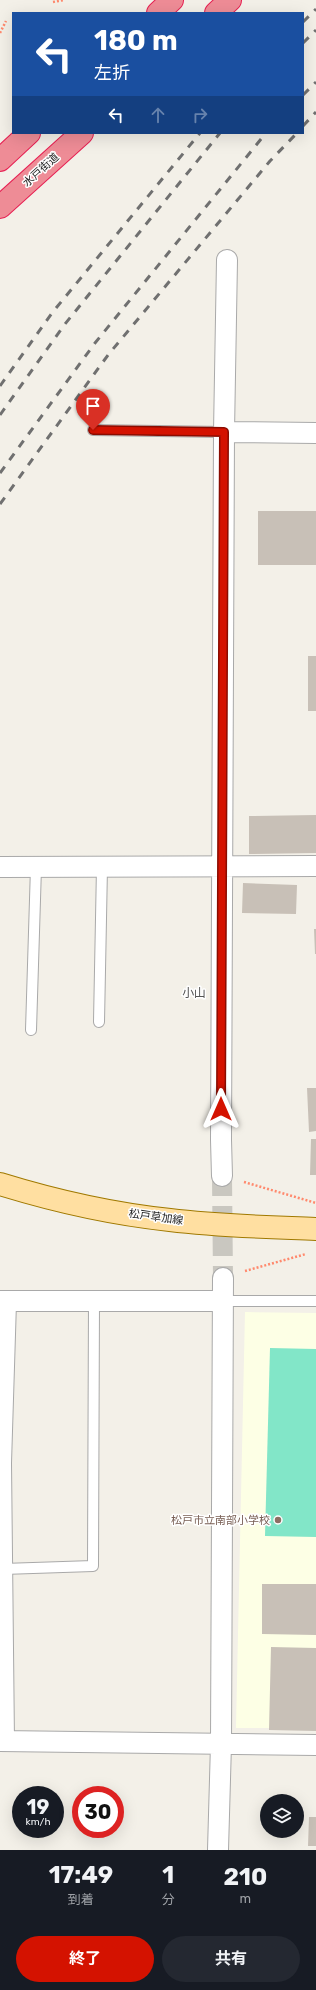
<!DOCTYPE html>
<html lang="ja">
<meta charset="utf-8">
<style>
:root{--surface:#171b24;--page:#242831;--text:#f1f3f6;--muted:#9ea1a6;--accent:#d41200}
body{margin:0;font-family:Rubik,"Noto Sans JP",sans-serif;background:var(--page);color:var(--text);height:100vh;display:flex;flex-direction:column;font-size:15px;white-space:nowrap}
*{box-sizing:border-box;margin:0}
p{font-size:13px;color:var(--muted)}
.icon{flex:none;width:22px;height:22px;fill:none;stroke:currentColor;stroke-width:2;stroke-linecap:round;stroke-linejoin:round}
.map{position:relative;height:1850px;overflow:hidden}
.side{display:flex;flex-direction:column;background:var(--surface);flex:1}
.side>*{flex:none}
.banner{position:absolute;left:12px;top:12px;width:292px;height:122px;border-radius:0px;box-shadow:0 4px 16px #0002;background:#1a4fa0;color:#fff;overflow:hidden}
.fabs{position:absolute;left:260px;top:1794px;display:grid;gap:8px}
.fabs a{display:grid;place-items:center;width:44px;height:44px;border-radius:50%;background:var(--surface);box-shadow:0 4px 16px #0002;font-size:20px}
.speed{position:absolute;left:12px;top:1786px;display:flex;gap:8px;font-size:20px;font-weight:700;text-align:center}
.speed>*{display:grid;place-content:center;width:52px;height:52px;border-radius:50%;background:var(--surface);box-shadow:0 4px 16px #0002;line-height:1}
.speed small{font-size:10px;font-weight:400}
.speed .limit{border:6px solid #d22;background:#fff;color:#111}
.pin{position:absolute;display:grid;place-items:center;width:34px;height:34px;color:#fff;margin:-41px -17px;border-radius:50% 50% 50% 0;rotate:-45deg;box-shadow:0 0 4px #0007}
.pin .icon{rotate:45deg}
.me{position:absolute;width:44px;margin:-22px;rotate:0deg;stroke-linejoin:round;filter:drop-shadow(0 0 3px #0008)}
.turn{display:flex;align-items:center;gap:14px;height:84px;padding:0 16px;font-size:18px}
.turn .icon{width:52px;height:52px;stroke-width:2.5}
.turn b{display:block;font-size:28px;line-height:34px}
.lanes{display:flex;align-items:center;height:38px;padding:0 16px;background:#0003;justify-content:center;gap:20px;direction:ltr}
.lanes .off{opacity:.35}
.eta{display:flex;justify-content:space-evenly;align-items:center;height:68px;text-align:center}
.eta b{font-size:24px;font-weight:700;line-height:28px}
.action{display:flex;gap:8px;margin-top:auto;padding:8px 16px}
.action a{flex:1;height:46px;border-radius:24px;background:var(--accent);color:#fff;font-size:16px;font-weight:700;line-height:46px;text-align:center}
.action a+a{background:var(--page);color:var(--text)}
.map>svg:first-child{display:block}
.education{fill:#fdffe5}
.pitch{fill:#82e6c8}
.building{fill:#c8c0b7}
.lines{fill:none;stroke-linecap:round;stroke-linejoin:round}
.street-tunnel{stroke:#c9c7c0;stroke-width:20;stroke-dasharray:20 10;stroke-linecap:butt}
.lane-casing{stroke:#a9a9a9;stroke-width:12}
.street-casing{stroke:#a9a9a9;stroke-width:22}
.primary-casing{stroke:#a07900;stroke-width:24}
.highway-casing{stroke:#e71f52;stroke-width:24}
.path{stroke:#ff896d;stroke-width:2.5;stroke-dasharray:2 2;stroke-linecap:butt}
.lane{stroke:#fff;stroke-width:10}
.street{stroke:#fff;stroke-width:20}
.primary{stroke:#ffdfa1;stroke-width:22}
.highway{stroke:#ee8c96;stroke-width:22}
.rail{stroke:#707070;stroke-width:3;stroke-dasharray:8 8;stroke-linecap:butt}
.route-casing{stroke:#8a0c00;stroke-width:10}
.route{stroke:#d41200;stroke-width:7}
.education-dot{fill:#8d6e63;stroke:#fff;stroke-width:1.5}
.labels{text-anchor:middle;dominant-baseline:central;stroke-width:3;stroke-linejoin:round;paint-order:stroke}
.street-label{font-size:11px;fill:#222;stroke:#fff}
.education-label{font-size:11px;fill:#785e54;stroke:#fff;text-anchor:end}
.neighbourhood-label{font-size:12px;fill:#555;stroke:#fff}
</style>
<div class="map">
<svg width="316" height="1850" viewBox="0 0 316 1850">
<rect width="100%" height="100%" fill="#f3f0e8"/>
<!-- education -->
<path class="education" d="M245,1312L316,1313V1728H236Z"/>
<!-- pitch -->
<path class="pitch" d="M270,1348L316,1349V1537L265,1536Z"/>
<!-- building -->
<path class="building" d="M258,511H316V565H258Z
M308,656H316V711H308Z
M316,815V853L249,854V816Z
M243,883L297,885L296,914L242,913Z
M314,929H316V954H315Z
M307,1088H316V1131L309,1132Z
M311,1139H316V1175H310Z
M262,1584H316V1635L262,1634Z
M271,1647L316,1648V1731L269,1730Z
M309,1817H316V1846H308Z"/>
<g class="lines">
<!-- street-tunnel -->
<path class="street-tunnel" d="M222,1176L223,1278"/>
<!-- lane casing -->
<g class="lane-casing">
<path id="lane" d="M93,430L224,432
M99,1022L102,867
M31,1030L36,867
M223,1301H316
M3,1569L93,1566L94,1301"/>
</g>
<!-- street casing -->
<g class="street-casing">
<path id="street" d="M224,432L316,433
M0,867L316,866
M222,1176L221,1140L224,432L227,260
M0,1301H223
M0,1741L316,1745
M4,1741L1,1463L6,1302
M218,1850L221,1744L223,1278"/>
</g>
<!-- primary casing -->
<g class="primary-casing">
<path id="primary" d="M0,1184C55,1201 113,1214 170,1220C218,1226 267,1227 316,1229"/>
</g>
<!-- highway casing -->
<g class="highway-casing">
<path id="highway" d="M158,13L172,0
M216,13L230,0
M0,160L29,133
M0,207L82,133"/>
</g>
<!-- path -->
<path class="path" d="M53,2L64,0
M0,33L6,21
M244,1182L316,1203
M245,1271L306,1254"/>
<!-- lane -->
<use href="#lane" class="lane"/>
<!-- street -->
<use href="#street" class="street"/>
<!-- primary -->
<use href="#primary" class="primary"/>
<!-- highway -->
<use href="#highway" class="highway"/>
<!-- rail -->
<path class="rail" d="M303,22L316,9
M303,43L316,30
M303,95L316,82
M303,126L316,112
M0,386L52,313L200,133
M0,415L65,324L220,133
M0,473L95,343L266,133
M0,504L108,355L270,161L297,133"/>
</g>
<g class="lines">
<!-- route casing -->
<g class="route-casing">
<path id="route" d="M93,430L224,432L221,1109"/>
</g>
<!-- route -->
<use href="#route" class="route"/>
</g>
<!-- markers -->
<circle class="education-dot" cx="278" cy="1520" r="4"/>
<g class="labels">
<!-- street labels -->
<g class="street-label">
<text transform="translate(41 170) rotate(-42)">水戸街道</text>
<text transform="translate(156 1217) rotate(8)">松戸草加線</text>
</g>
<!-- education labels -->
<g class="education-label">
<text x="270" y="1520">松戸市立南部小学校</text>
</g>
<!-- neighbourhood labels -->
<g class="neighbourhood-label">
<text x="194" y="993">小山</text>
</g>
</g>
</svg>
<div class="fabs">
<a><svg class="icon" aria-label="layers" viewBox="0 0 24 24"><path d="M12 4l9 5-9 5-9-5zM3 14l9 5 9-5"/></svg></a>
</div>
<div class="speed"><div>19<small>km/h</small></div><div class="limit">30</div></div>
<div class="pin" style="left:93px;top:430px;background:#d93025"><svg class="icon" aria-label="arrive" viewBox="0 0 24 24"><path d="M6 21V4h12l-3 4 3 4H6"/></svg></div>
<svg class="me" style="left:221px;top:1109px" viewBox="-20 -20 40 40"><path d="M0-17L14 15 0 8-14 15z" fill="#d41200" stroke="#fff" stroke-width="4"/></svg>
<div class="banner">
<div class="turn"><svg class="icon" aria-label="left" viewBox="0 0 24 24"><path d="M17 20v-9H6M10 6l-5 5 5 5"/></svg><div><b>180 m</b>左折</div></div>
<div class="lanes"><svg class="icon" aria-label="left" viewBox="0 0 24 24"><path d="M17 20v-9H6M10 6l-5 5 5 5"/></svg><svg class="icon off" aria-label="ahead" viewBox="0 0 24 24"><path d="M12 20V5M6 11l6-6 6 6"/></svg><svg class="icon off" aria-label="right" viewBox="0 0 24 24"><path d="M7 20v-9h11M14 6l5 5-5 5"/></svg></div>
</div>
</div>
<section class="side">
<div class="eta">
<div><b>17:49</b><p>到着</p></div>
<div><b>1</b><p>分</p></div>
<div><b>210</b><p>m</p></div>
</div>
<div class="action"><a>終了</a><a>共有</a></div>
</section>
